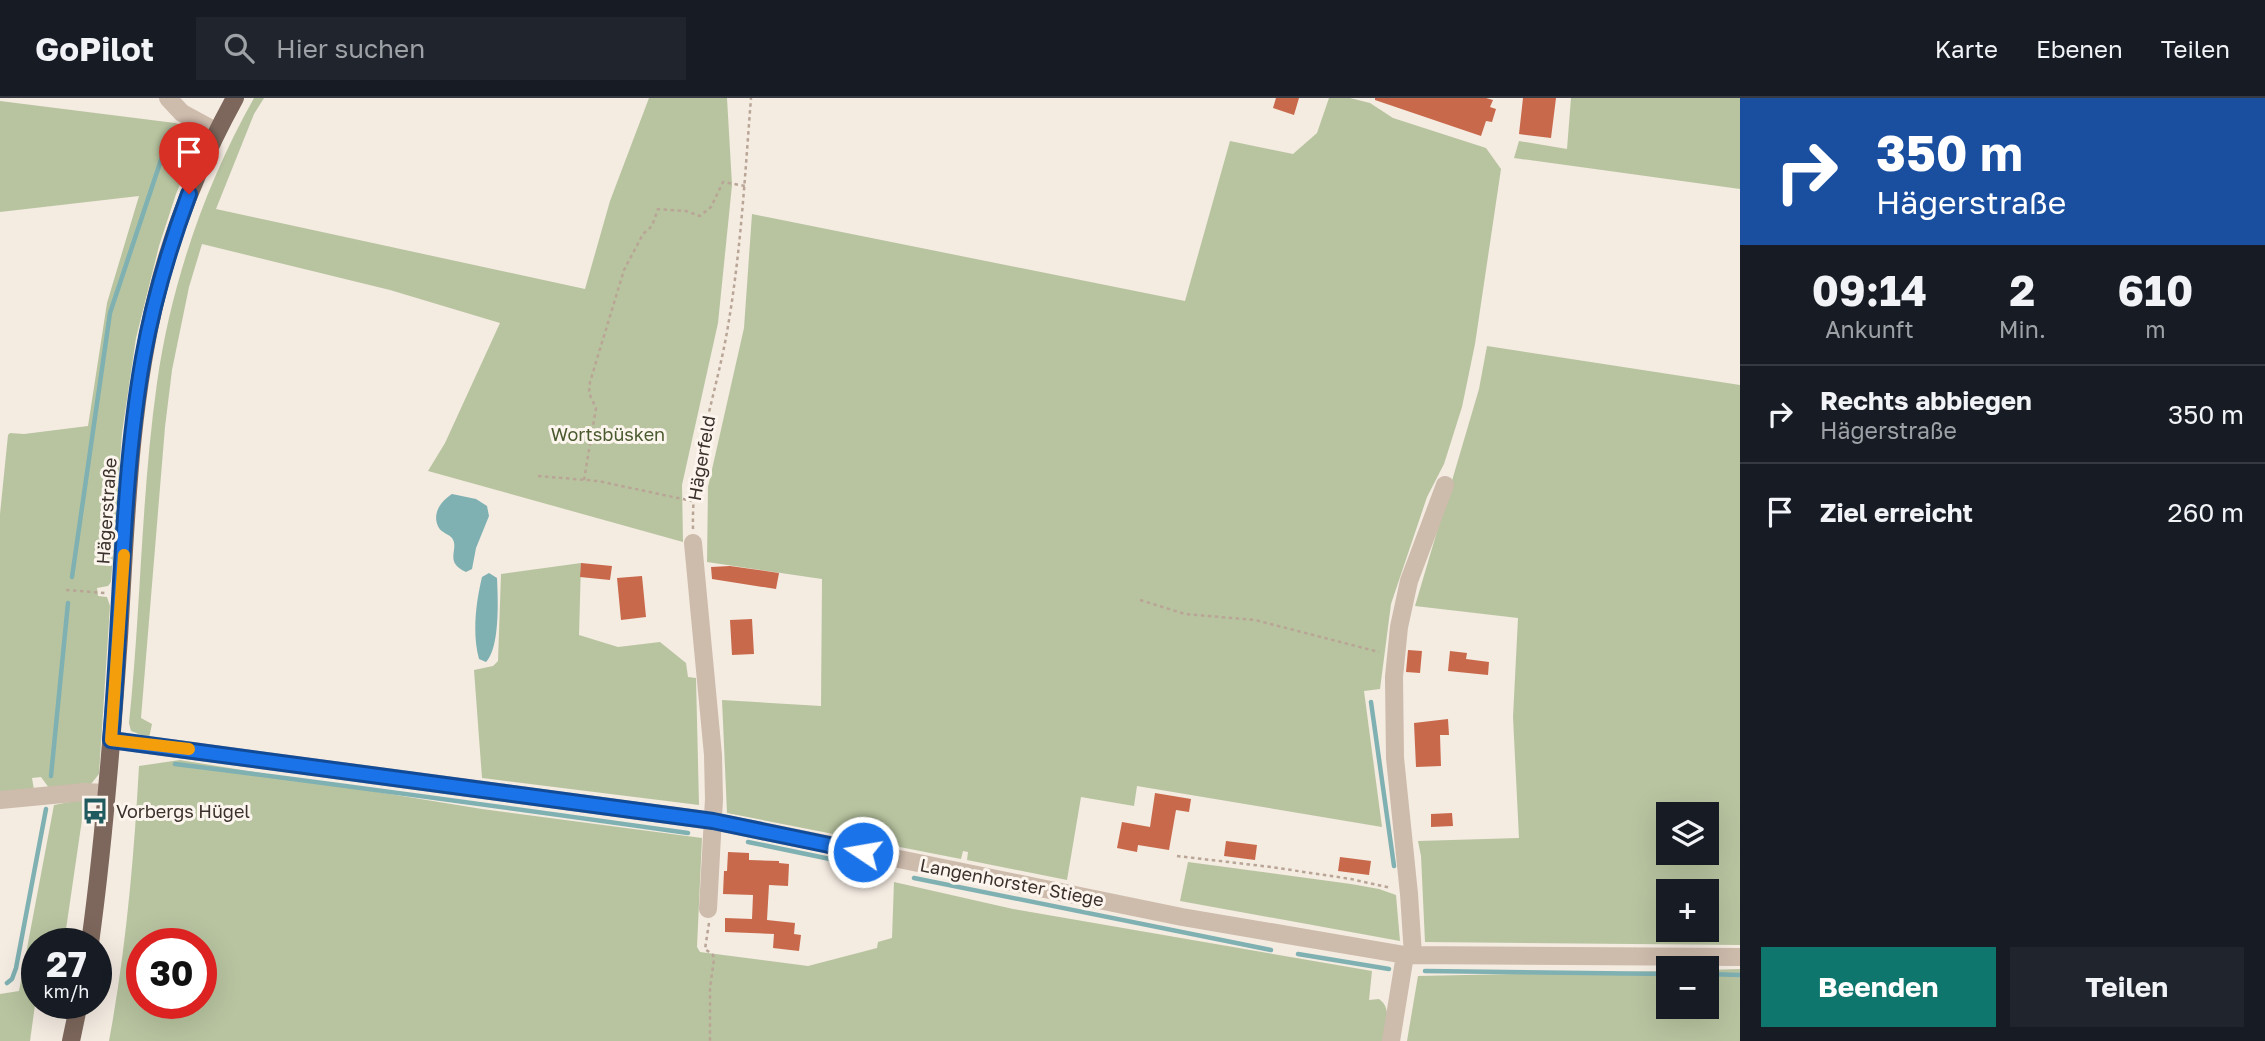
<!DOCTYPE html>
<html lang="de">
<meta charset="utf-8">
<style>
:root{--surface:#171b24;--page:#20242c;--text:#f1f3f6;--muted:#9ea1a6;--line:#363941;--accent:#0f766e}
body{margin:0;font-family:"Golos Text",sans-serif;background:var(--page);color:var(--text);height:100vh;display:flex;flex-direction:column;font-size:26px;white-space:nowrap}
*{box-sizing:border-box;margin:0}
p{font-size:23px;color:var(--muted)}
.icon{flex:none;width:38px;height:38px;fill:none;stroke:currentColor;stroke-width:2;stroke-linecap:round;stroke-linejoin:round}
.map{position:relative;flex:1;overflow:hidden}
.drawer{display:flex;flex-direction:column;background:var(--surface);width:525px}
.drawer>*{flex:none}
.guide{background:#1a4fa0;color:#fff;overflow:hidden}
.controls{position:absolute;left:1656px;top:704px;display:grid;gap:14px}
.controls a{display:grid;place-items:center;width:63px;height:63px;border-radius:0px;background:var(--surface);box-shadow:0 7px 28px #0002;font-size:35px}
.speed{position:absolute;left:21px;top:830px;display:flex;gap:14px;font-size:35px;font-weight:700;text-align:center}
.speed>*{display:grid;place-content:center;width:91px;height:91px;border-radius:50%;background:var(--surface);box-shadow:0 7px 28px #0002;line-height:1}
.speed small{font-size:18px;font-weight:400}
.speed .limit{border:10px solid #d22;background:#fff;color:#111}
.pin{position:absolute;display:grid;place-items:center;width:60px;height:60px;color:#fff;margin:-72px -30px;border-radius:50% 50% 50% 0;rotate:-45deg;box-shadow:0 0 7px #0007}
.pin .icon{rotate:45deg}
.me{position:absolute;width:77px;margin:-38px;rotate:282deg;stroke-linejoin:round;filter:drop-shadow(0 0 5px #0008)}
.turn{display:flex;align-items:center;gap:24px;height:147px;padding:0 21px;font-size:32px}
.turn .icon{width:91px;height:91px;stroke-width:2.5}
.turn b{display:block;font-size:49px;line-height:60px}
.eta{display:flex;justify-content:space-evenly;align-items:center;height:119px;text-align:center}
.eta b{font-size:42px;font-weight:700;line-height:49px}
.cta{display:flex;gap:14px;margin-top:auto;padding:14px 21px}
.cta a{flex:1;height:80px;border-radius:0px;background:var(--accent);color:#fff;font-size:28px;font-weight:700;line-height:80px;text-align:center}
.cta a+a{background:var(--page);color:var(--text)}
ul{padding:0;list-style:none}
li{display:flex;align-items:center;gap:21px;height:98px;padding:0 21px;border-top:2px solid var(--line)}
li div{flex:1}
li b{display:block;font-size:26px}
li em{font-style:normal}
header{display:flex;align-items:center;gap:42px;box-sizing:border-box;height:98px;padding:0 35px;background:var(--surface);border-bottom:2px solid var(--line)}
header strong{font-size:33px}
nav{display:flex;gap:38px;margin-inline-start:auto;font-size:24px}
.search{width:490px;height:63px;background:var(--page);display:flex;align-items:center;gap:18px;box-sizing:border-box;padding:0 24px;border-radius:0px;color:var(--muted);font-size:26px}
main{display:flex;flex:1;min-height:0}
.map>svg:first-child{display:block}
.green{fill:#b8c4a0;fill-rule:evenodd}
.water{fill:#7fb0b2}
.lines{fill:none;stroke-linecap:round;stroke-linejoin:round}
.stream{stroke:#7fb0b2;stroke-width:4.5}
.building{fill:#c8694b}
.path{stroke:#b9a596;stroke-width:2.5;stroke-dasharray:3.5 3.5;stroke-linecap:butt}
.minor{stroke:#cdbbac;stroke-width:18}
.major{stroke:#7d675c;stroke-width:18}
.route-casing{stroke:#114b97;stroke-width:18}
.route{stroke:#1a73e8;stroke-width:12}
.slow{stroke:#f59e0b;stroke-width:12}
.labels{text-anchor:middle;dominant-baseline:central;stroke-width:6;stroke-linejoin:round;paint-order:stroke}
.park-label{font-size:18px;fill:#4a5a2e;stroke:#fbf5ee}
.street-label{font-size:18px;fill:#3b302b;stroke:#fbf5ee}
.poi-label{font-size:18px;fill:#3b302b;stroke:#fbf5ee;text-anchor:start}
</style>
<header>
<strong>GoPilot</strong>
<div class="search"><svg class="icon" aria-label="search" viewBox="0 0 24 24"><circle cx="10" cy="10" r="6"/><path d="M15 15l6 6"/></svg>Hier suchen</div>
<nav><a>Karte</a><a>Ebenen</a><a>Teilen</a></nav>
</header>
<main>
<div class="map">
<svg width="1740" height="943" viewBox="0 0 1740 943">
<rect width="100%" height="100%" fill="#f4ebe1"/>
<!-- green -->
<path class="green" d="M254,0H264L254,16L216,111L585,191L610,103L649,0H727L732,87L718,225L682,387L683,444L428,373L445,345L500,225L390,192L202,146L189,189L172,272L165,329L141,620L152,626L149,640L131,633L129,625C141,512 141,398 157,285C171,186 205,87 254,0Z
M1329,0H1350L1370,5L1393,20L1486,50L1501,71L1475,246L1462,309L1444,366L1427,399L1391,506L1380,591L1364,593L1382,729L1137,688L1134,708L1081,699L1067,782L967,762L968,754L963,753L961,761L727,715L722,602L821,608L822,481L707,464L708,389L744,230L752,116L1185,203L1230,43L1293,56L1317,35Z
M1571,0H1740V91L1514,60L1519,43L1567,51Z
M0,3L175,25L191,30L199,41L176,96L159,148L136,240L122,335L111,484L108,488L97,490L98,498L107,499L110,508L99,676L91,686L49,690L41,679L32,680L34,692L0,697V416L8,337L10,335L24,336L88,328L107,205L139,98L0,114Z
M1487,248L1740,287V847L1425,844L1421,758L1418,743L1519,740L1513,619L1518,520L1415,508L1479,291ZM1668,716H1706V754H1668ZM1668,793H1706V831H1668Z
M581,465L579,537L618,549L660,544L686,565L688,579L696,580L699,707L482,680L474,572L493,568L498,563L501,476Z
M180,662L482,711L702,740L697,849L700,854L808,868L877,850L878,844L892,840L894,784L1013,811L1372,873L1369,902L1379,901C1393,911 1385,928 1383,943H109C126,852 134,760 139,668ZM142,845H201V905H142Z
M85,701L64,845H37V905H38L35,907L30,943H0V896L19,893L54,707Z
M1188,764L1351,786L1379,791L1396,797L1400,843L1180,803Z
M1740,871V943H1407L1418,878L1668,873V908H1706V872Z"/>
<!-- water -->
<path class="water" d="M452,396L476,401L487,408L489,418L476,450L472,471L466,474C443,464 460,451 452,440C449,436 442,435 439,430C431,416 441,403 452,396Z
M489,475L497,480C498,501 500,550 486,564L479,561C472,536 476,504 482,479Z"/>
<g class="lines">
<!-- stream -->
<path class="stream" d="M72,479L110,215L171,32
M1371,604L1394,768
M175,666C346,687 517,711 688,735
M51,678L68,505
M748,744L878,771
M914,780L1271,852
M1298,856L1389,871
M1425,873L1668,876
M1706,876L1740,877
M7,885L12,881L16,870L46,711"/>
</g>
<!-- building -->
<path class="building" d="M1276,0H1299L1294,17L1273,10Z
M1375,0H1486L1493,2L1490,9L1496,11L1492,24L1486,23L1481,38L1375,2Z
M1523,0H1556L1551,40L1519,36Z
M581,465L612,468L610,482L580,479Z
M730,468L779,475L776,491L712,481L711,469Z
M642,478L646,519L621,522L617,480Z
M752,521L754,556L732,557L730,522Z
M1408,552L1422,553L1420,575L1406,574Z
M1450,553L1467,555L1466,561L1489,564L1488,577L1448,573Z
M1448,621L1449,637H1440L1441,668L1416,669L1414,625Z
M1155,695L1191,701L1189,714L1176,712L1169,752L1138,747L1137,754L1117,750L1122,724L1150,729Z
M1452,715L1453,728L1431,729V716Z
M1226,743L1257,747L1255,762L1224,758Z
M728,754L749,755V762L779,763V765L789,766L788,788L769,787L767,822L795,825L794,836L801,837L799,853L773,850L774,836L725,834V820L752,821L753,797L723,796L724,773H727Z
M1340,759L1371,763L1369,777L1338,773Z"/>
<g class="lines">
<!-- path -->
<path class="path" d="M538,378L598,383L692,403
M584,382L596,310L589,295L590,284L624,172L643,136L652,128L658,111L686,113L700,118L711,109L723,84L745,88
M693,431C691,362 717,295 728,228C741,152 745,76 751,0
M66,492L105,495
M1140,502L1185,516L1255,522L1379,554
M1177,758L1271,769L1351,781L1391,790
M709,825L705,851L713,857L714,861L710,890V943
M96,893L102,854"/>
<!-- minor -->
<path class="minor" d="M168,0L182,15L217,34
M693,445L713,657L714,701L708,811
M111,642L713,723L1182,819L1405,857L1740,859
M0,702L84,694L106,695
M1413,857L1409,796L1395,660L1394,579L1399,529L1409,483L1445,387
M1391,943L1405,857"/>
<!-- major -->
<path class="major" d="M90,845C104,744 112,641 119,539C126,424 129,308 157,196C174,127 201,62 235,0
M71,943L79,905"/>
</g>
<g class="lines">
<!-- route casing -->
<g class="route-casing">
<path id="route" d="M189,96C169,150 153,204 143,260C121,386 122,515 111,642L713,723L863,754"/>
</g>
<!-- route -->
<use href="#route" class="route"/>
<!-- slow -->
<path class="slow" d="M124,457L111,642L189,651"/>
</g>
<!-- icons -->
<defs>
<g id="bus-bare" transform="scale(2.1)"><path d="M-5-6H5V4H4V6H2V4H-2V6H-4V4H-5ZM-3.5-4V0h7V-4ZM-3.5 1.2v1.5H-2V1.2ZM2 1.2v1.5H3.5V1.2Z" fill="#1f5a5e" stroke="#fbf5ee" stroke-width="2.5" paint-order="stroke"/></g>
</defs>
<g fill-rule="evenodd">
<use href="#bus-bare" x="95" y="713"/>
</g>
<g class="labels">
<!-- park labels -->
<g class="park-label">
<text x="608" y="336">Wortsbüsken</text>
</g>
<!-- street labels -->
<g class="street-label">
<text transform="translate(701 360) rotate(-80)">Hägerfeld</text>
<text transform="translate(106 413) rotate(-86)">Hägerstraße</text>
<text transform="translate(1012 784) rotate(11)">Langenhorster Stiege</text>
</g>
<!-- poi labels -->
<g class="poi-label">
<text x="116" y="713">Vorbergs Hügel</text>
</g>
</g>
</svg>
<div class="controls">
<a><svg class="icon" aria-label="layers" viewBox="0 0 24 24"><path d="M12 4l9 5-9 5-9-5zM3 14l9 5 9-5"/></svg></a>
<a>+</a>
<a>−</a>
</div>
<div class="speed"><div>27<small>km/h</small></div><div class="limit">30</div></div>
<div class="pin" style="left:189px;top:96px;background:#d93025"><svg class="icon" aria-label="arrive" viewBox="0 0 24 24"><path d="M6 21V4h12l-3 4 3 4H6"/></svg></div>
<svg class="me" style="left:863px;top:754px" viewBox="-20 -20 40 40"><circle r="17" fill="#1a73e8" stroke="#fff" stroke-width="3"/><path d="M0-11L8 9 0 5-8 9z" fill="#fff"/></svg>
</div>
<section class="drawer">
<div class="guide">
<div class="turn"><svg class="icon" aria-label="right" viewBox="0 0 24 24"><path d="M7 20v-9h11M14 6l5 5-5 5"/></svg><div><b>350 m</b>Hägerstraße</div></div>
</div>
<div class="eta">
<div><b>09:14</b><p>Ankunft</p></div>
<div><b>2</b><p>Min.</p></div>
<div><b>610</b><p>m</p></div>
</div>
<ul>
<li><svg class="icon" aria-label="right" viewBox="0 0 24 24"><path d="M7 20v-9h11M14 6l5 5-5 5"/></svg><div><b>Rechts abbiegen</b><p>Hägerstraße</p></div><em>350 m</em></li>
<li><svg class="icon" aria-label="arrive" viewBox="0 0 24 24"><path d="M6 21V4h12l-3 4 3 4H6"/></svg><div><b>Ziel erreicht</b></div><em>260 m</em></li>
</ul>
<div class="cta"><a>Beenden</a><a>Teilen</a></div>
</section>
</main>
